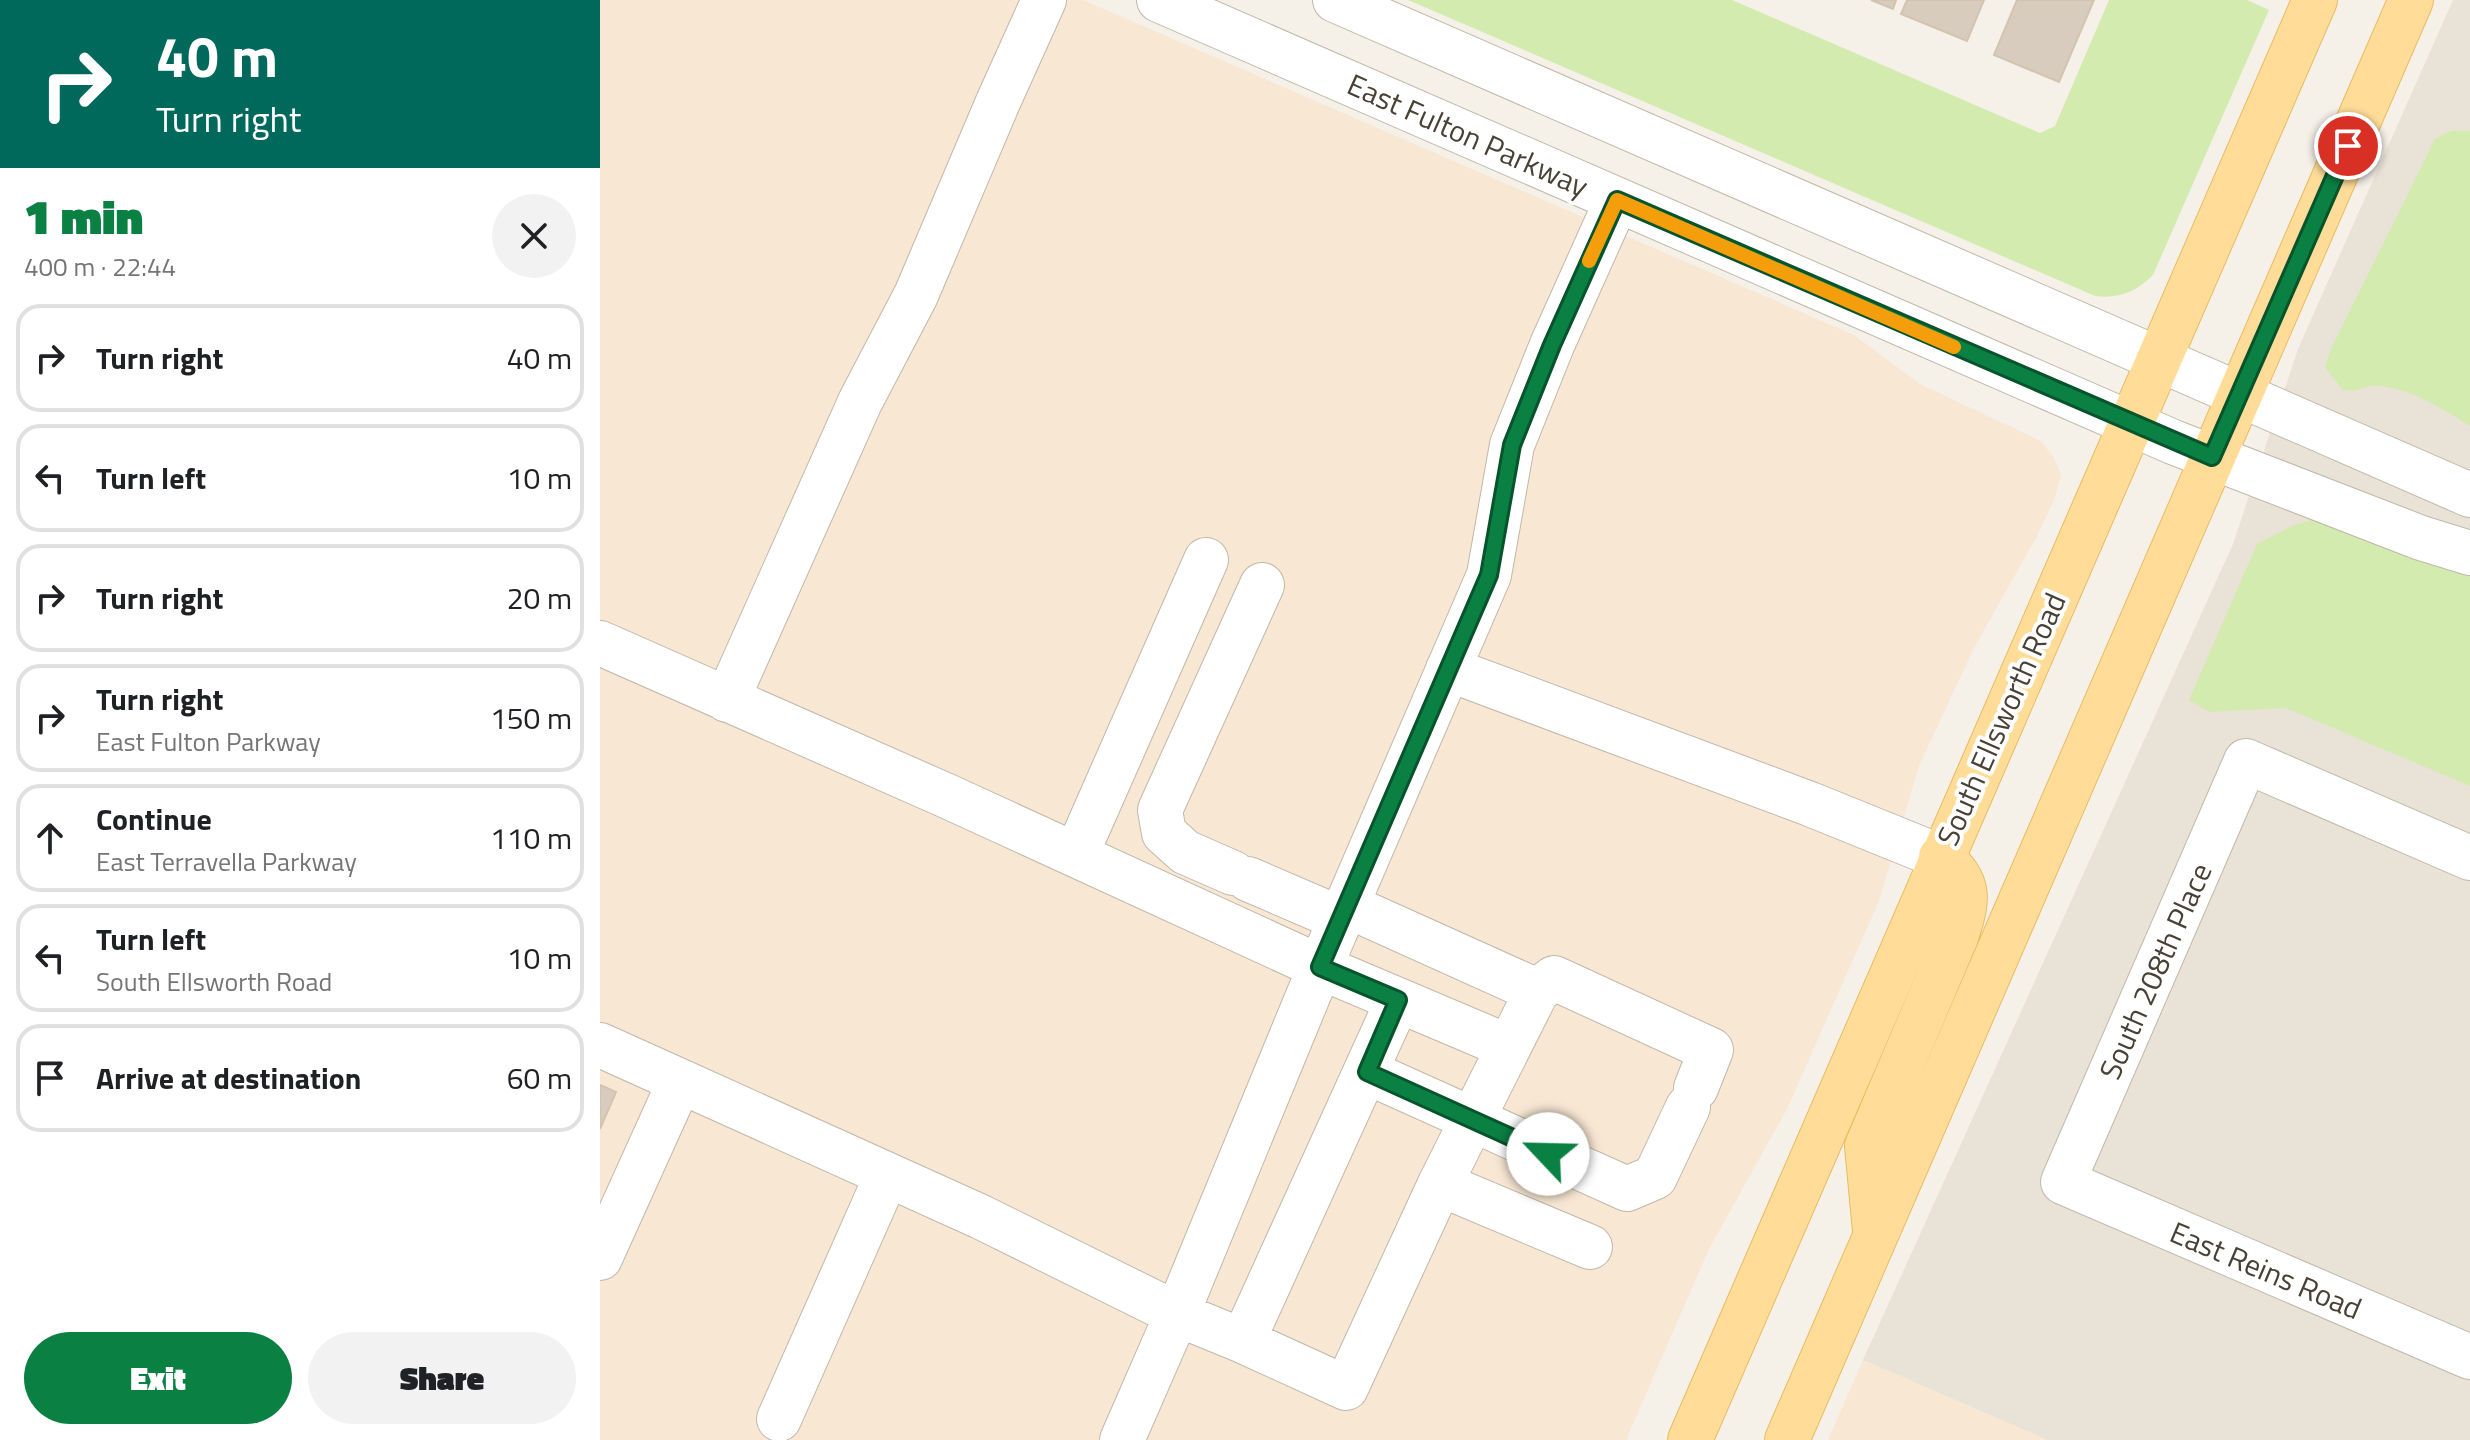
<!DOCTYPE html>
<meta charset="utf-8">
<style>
:root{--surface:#fff;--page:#f2f2f2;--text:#202124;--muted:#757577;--line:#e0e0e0;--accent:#0b8043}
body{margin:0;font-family:"Titillium Web",sans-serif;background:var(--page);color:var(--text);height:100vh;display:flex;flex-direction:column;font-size:30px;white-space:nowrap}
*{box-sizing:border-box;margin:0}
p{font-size:26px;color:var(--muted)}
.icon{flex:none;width:44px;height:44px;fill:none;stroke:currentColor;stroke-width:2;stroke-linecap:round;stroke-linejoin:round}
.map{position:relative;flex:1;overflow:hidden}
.side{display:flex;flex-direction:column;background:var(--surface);width:600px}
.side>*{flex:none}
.top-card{background:#00695c;color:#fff;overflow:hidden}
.pin{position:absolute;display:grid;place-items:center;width:68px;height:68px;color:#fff;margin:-34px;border:4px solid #fff;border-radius:50%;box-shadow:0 2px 8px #0007}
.me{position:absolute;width:88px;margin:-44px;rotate:294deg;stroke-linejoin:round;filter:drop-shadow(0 0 6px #0008)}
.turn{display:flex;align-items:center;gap:28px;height:168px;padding:0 24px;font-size:36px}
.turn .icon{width:104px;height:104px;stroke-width:2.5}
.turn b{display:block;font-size:56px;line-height:68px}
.round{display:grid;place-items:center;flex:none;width:84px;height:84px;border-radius:42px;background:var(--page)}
.summary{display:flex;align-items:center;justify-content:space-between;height:136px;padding:0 24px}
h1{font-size:48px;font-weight:800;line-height:60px;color:var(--accent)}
.action{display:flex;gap:16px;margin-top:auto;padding:16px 24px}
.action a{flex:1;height:92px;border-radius:48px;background:var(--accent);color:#fff;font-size:32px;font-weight:800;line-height:92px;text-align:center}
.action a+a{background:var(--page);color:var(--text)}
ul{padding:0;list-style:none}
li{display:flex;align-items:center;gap:24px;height:108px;margin:0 16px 12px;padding:0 8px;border:4px solid var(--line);border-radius:24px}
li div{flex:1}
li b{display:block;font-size:30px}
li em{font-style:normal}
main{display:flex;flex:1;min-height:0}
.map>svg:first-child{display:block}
.residential{fill:#e9e2d6}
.commercial{fill:#f8e7d3}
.green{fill:#d3ebaf}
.building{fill:#d7ccbd;stroke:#d3c4b0;stroke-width:2}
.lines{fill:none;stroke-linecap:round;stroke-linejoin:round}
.minor-casing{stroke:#c1b8aa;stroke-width:46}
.major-casing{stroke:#eabb61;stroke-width:46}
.minor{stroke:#fff;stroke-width:44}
.major{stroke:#ffdd98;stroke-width:44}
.route-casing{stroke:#07532c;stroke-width:20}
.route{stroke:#0b8043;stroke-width:14}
.slow{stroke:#f59e0b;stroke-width:14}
.labels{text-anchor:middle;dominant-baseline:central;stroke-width:8;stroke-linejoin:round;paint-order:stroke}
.street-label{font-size:30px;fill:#494136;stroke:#fff}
</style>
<main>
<section class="side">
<div class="top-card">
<div class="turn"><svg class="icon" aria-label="right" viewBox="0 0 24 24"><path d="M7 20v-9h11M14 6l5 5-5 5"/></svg><div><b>40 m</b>Turn right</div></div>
</div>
<div class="summary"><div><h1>1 min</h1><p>400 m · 22:44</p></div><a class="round"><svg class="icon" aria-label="close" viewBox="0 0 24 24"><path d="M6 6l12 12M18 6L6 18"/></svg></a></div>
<ul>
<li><svg class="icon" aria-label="right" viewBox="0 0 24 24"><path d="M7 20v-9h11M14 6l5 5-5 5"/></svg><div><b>Turn right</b></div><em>40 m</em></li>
<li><svg class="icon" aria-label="left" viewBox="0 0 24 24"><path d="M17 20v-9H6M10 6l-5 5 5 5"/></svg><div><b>Turn left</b></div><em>10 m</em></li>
<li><svg class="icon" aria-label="right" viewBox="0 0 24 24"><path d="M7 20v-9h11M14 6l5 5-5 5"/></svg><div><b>Turn right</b></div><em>20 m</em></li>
<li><svg class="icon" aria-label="right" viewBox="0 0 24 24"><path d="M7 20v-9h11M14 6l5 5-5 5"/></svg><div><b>Turn right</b><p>East Fulton Parkway</p></div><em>150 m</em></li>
<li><svg class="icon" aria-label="ahead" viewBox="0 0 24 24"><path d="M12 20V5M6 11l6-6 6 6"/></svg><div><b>Continue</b><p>East Terravella Parkway</p></div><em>110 m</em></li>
<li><svg class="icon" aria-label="left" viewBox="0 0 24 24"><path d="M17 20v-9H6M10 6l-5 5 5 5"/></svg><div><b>Turn left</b><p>South Ellsworth Road</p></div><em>10 m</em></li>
<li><svg class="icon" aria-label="arrive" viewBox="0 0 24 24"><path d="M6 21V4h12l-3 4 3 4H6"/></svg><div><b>Arrive at destination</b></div><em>60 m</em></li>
</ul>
<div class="action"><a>Exit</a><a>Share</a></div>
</section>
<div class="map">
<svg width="1870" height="1440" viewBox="0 0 1870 1440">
<rect width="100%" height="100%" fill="#f5f1e9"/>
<!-- residential -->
<path class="residential" d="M1853,0H1870V1440H1447L1263,1360L1633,544L1698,349Z"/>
<!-- commercial -->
<path class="commercial" d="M0,0H483L1254,335L1320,384L1441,441L1454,458L1461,474L1455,498L1437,536L1373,650L1319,766L1279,901L1187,1109L1109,1249L1026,1440H0Z
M1263,1360L1447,1440H1228Z"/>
<!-- green -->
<path class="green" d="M808,0H1132L1440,133L1455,126L1509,0H1647L1669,10L1553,275C1536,292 1519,299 1495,296Z
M1851,131H1870V426C1846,410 1804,385 1774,386C1761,386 1761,393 1743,390L1725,367L1730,351L1835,139Z
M1720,518L1870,574V786L1686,708L1610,712L1589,700L1657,544L1694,525Z"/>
<!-- building -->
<path class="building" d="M1271,0H1296L1293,9Z
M1307,0H1384L1367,41L1301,14Z
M1417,0H1494L1459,82L1394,55Z
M0,1085L16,1092L0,1129Z"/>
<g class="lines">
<!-- minor casing -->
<g class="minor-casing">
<path id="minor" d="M559,0L1573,442L1821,538L1870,553
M735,0L1870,495
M0,643L347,796L720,967L577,1314L522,1440
M848,669L1210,804L1341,857
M127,700L260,402L316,295L398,102L444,0
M476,855L606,560
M1870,858L1646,761L1463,1182L1870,1357
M633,873L585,852L564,833L560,810L662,585
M648,879L741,919
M937,991L954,978L1111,1050L1096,1088
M798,1000L909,1047
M0,1045L80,1081L0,1258
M767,1072L1027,1189L1055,1177L1088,1107
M80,1081L381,1217L577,1314L643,1341L798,1000L720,967L889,575L912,445L952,345L1017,200
M840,1184L990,1247
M643,1341L746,1388L840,1184L937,991L746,905
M179,1419L287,1175"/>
</g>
<!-- major casing -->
<g class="major-casing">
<path id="major" d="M1275,1231L1267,1146L1356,937C1368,899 1372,885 1341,857
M1090,1440L1715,0
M1187,1440L1811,0"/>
</g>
<!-- minor -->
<use href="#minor" class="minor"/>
<!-- major -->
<use href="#major" class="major"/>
</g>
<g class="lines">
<!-- route casing -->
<g class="route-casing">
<path id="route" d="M948,1154L767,1072L798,1000L720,967L889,575L912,445L952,345L1017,200L1612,457L1748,146"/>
</g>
<!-- route -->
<use href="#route" class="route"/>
<!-- slow -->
<path class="slow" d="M989,261L1017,200L1354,347"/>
</g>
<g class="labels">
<!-- street labels -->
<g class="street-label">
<text transform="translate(868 135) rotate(24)">East Fulton Parkway</text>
<text transform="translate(1401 719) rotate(-66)">South Ellsworth Road</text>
<text transform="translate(1555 971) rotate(-66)">South 208th Place</text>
<text transform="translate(1666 1270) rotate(23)">East Reins Road</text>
</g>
</g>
</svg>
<div class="pin" style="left:1748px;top:146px;background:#d93025"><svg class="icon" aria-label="arrive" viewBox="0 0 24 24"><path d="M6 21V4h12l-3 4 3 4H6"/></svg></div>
<svg class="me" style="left:948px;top:1154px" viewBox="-20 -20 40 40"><circle r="19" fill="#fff"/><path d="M0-13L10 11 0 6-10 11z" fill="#0b8043"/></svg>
</div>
</main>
